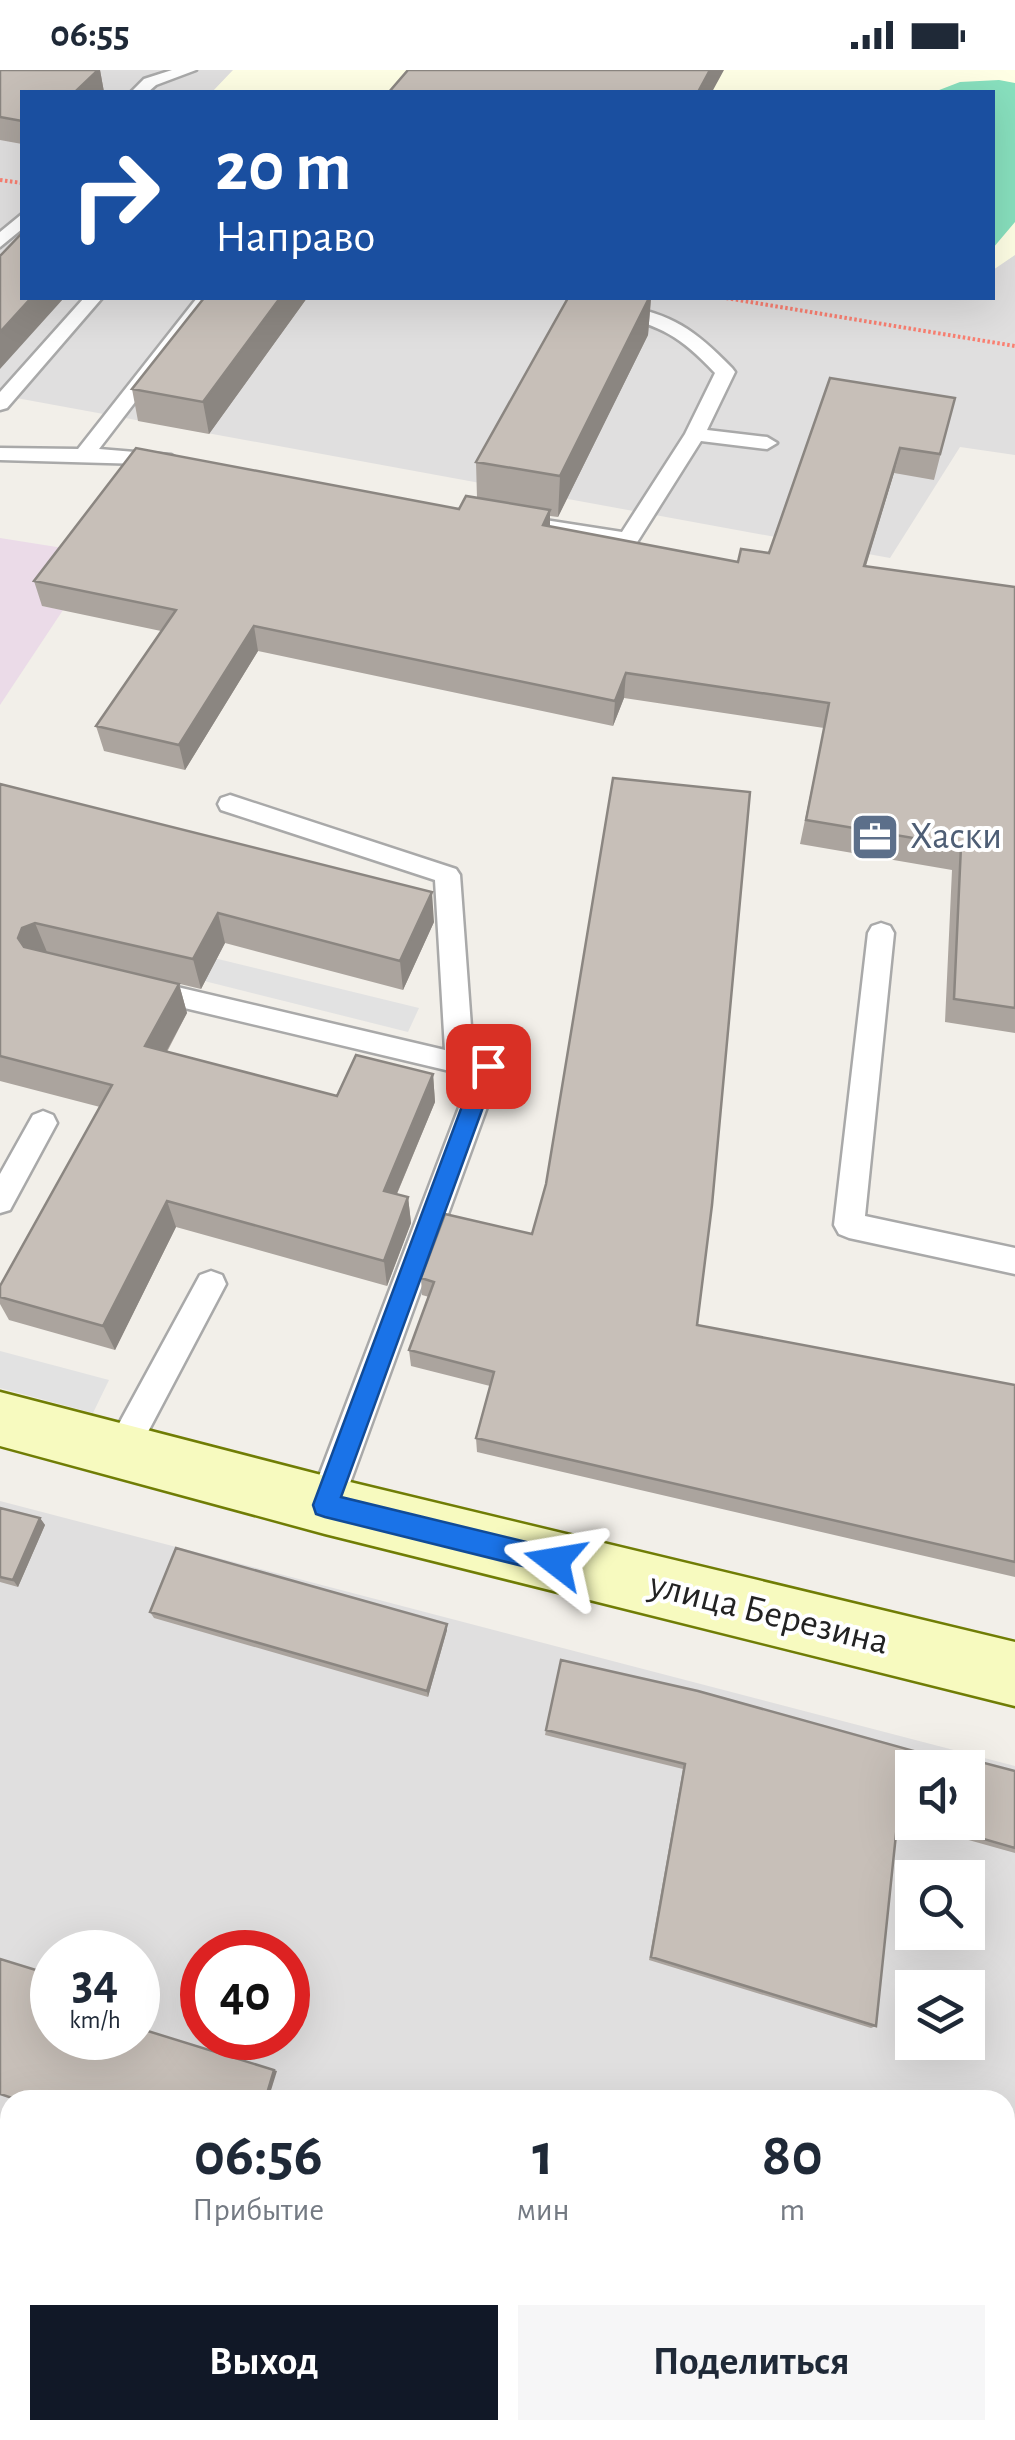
<!DOCTYPE html>
<html lang="ru">
<meta charset="utf-8">
<style>
:root{--surface:#fff;--page:#f6f6f7;--text:#1f2937;--muted:#747a83;--accent:#111827}
body{margin:0;font-family:"Alegreya Sans",sans-serif;background:var(--page);color:var(--text);height:100vh;display:flex;flex-direction:column;font-size:38px;white-space:nowrap}
*{box-sizing:border-box;margin:0}
p{font-size:32px;color:var(--muted)}
.icon{flex:none;width:55px;height:55px;fill:none;stroke:currentColor;stroke-width:2;stroke-linecap:round;stroke-linejoin:round}
.map{position:relative;flex:1;overflow:hidden}
.sheet{position:absolute;left:0px;top:2020px;width:1015px;height:350px;display:flex;flex-direction:column;background:var(--surface);border-radius:30px 30px 0 0;box-shadow:0 10px 40px #0002}
.sheet>*{flex:none}
.top-card{position:absolute;left:20px;top:20px;width:975px;height:210px;border-radius:0px;box-shadow:0 10px 40px #0002;background:#1a4fa0;color:#fff;overflow:hidden}
.fabs{position:absolute;left:895px;top:1680px;display:grid;gap:20px}
.fabs a{display:grid;place-items:center;width:90px;height:90px;border-radius:0px;background:var(--surface);box-shadow:0 10px 40px #0002;font-size:50px}
.speed{position:absolute;left:30px;top:1860px;display:flex;gap:20px;font-size:50px;font-weight:700;text-align:center}
.speed>*{display:grid;place-content:center;width:130px;height:130px;border-radius:50%;background:var(--surface);box-shadow:0 10px 40px #0002;line-height:1}
.speed small{font-size:25px;font-weight:400}
.speed .limit{border:15px solid #d22;background:#fff;color:#111}
.pin{position:absolute;display:grid;place-items:center;width:85px;height:85px;color:#fff;margin:-42px;border-radius:20px;box-shadow:0 5px 15px #0006}
.me{position:absolute;width:110px;margin:-55px;rotate:284deg;stroke-linejoin:round;filter:drop-shadow(0 0 8px #0008)}
.turn{display:flex;align-items:center;gap:35px;height:210px;padding:0 30px;font-size:45px}
.turn .icon{width:130px;height:130px;stroke-width:2.5}
.turn b{display:block;font-size:70px;line-height:85px}
.eta{display:flex;justify-content:space-evenly;align-items:center;height:170px;text-align:center}
.eta b{font-size:60px;font-weight:700;line-height:70px}
.cta{display:flex;gap:20px;margin-top:auto;padding:20px 30px}
.cta a{flex:1;height:115px;border-radius:0px;background:var(--accent);color:#fff;font-size:40px;font-weight:700;line-height:115px;text-align:center}
.cta a+a{background:var(--page);color:var(--text)}
.status{display:flex;justify-content:space-between;align-items:center;height:70px;padding:0 50px;background:var(--surface);direction:ltr}
.status svg{height:28px;fill:currentColor}
.map>svg:first-child{display:block}
.residential{fill:#e0dfdf;fill-rule:evenodd}
.industrial{fill:#ebdbe8}
.education{fill:#ffffe5}
.pitch{fill:#88e0be}
.parking{fill:#e2e2e2}
.lines{fill:none;stroke-linecap:round;stroke-linejoin:round}
.lane-casing{stroke:#a9a9a9;stroke-width:5}
.street-casing{stroke:#a9a9a9;stroke-width:5}
.secondary-casing{stroke:#707d05;stroke-width:5}
.path{stroke:#fa8072;stroke-width:4;stroke-dasharray:2.5 2.5;stroke-linecap:butt}
.lane{fill:#fff;fill-rule:evenodd}
.street{fill:#fff;fill-rule:evenodd}
.secondary{fill:#f7fabf;fill-rule:evenodd}
.wall{fill:#aba49e;fill-rule:evenodd}
.shaded-wall{fill:#8b8681}
.building{fill:#c7bfb8;stroke:#8b8681;stroke-width:2.5}
.route{fill:#1a73e8;stroke:#114b97;stroke-width:2.5}
.labels{text-anchor:middle;dominant-baseline:central;stroke-width:8;stroke-linejoin:round;paint-order:stroke}
.service-label{font-size:38px;fill:#4e5e75;stroke:#fff;text-anchor:start}
.street-label{font-size:38px;fill:#222;stroke:#fff}
</style>
<div class="status"><b>06:55</b><svg viewBox="0 0 49 12"><path d="M0 12V9h3v3zM5 12V6h3v6zM10 12V3h3v9zM15 12V0h3v12zM26 1h20v11H26zM47 4h2v5h-2z"/></svg></div>
<div class="map">
<svg width="1015" height="2370" viewBox="0 0 1015 2370">
<rect width="100%" height="100%" fill="#f2efe9"/>
<!-- residential -->
<path class="residential" d="M0,0H1015V385L960,377L890,488L0,325ZM22,22H992V228H22Z
M0,1431L1015,1696V2370H884L855,2360H1005V2030H10V2072L0,2069ZM912,1698H968V1752H912ZM912,1808H968V1862H912ZM52,1882H138V1968H52ZM202,1882H288V1968H202ZM912,1918H968V1972H912Z"/>
<!-- industrial -->
<path class="industrial" d="M0,468L82,481L42,536L63,540L0,635Z"/>
<!-- education -->
<path class="education" d="M233,0H1015V185L993,200L992,22H212Z"/>
<!-- pitch -->
<path class="pitch" d="M999,10L1015,13V152L993,178L992,22H934L960,12Z"/>
<!-- parking -->
<path class="parking" d="M74,854L419,938L408,962L61,875Z
M0,1281L109,1310L93,1343L0,1318Z"/>
<g class="lines">
<!-- lane casing -->
<g class="lane-casing">
<path id="lane" d="M172,0H196L156,15L148,22H131L144,9Z
M22,144V159L0,177V162Z
M84,228H102L7,338L0,340V322Z
M197,228H215L99,379L171,385L181,391L178,395L0,390V378L78,379Z
M619,234C673,245 694,259 732,298L735,302L707,360L767,367L777,373L767,379L701,371L636,474L525,458L521,454L525,450L532,448L622,462L685,364L715,303C680,266 662,256 612,244V236Z
M230,725L456,799L460,805L473,984L498,988L502,996L342,1435L337,1446L325,1451L313,1446L308,1435L471,1006L134,926L130,919L134,912L143,909L445,980L435,810L221,740L218,734L221,728Z
M881,853L890,856L894,863L865,1146L1015,1178V1204L849,1168L839,1164L834,1155L868,863L872,856Z
M43,1041L53,1045L57,1053L10,1140L0,1143V1104L33,1045Z
M211,1201L222,1205L226,1214L131,1394L120,1398L109,1394L104,1383L109,1372L200,1205Z"/>
</g>
<!-- street casing -->
<g class="street-casing">
<path id="street" d="M0,2113L10,2116V2192L0,2189Z
M581,2360H689L693,2370H585Z"/>
</g>
<!-- secondary casing -->
<g class="secondary-casing">
<path id="secondary" d="M0,1322L325,1406L1015,1572V1636L325,1464L0,1376Z"/>
</g>
<!-- path -->
<path class="path" d="M0,110L22,113
M726,228L1015,276"/>
<!-- lane -->
<use href="#lane" class="lane"/>
<!-- street -->
<use href="#street" class="street"/>
<!-- secondary -->
<use href="#secondary" class="secondary"/>
</g>
<!-- wall -->
<path class="wall" d="M0,0H100L104,22H22V74L0,70Z
M204,228H307L209,364L138,351L132,319Z
M568,228H651L648,265L558,447L550,446V456L738,492L769,483L955,328L934,410L894,403L866,496L1015,517V963L945,952L952,800L800,774L824,658L624,628L613,656L258,581L185,700L104,681L96,656L161,561L42,536L34,511L459,439L477,428L476,392Z
M0,714L434,852L403,920L225,873L201,919L46,882L179,914L187,943L167,982L337,1026L433,1004L435,1032L397,1124L408,1127L411,1153L387,1216L176,1157L115,1280L9,1250L0,1234V1216L100,1037L0,1011Z
M421,1208L697,1255L1015,1315V1507L477,1382L476,1368L490,1316L411,1296L409,1280L429,1227L422,1225Z
M0,1438L40,1448L45,1455L18,1517L0,1512Z
M150,1542L447,1560L428,1627L154,1548Z
M546,1660L948,1691L954,1685L1015,1701V1783L897,1750L876,1956L871,1958L649,1890L683,1699L545,1665ZM912,1698L968,1752H912Z"/>
<!-- shaded-wall -->
<path class="shaded-wall" d="M98,0H100L104,22H75Z
M710,0H724L712,22H698Z
M31,228H64L0,299V262Z
M280,228H307L209,364L203,332Z
M649,228H651L648,265L558,447L560,406Z
M900,378L894,403L858,521L864,496Z
M550,440V466L543,455Z
M254,556L258,581L185,700L179,675Z
M626,603L624,628L613,656L615,631Z
M432,822L434,852L403,920L400,891Z
M218,843L225,873L201,919L193,889Z
M35,853L47,882L30,898L18,868L22,858Z
M179,914L187,943L154,1004L145,976Z
M433,1004L435,1032L387,1147L384,1121Z
M408,1127L411,1153L387,1216L384,1191Z
M167,1131L176,1157L115,1280L103,1256Z
M40,1448L45,1455L18,1517L13,1510Z
M447,1554V1560L428,1627L427,1621Z
M274,2000L277,2001L268,2030H265Z"/>
<!-- building -->
<path class="building" d="M0,0H98L75,22H22V51L0,47Z
M408,0H710L698,22H389Z
M22,163V228H31L0,262V186Z
M204,228H280L203,332L132,319Z
M568,228H649L560,406L476,392Z
M830,308L955,328L940,384L900,378L864,496L1015,517V938L954,929L961,776L806,750L829,633L626,603L615,631L254,556L179,675L96,656L176,540L34,511L136,378L459,439L466,426L550,440L543,455L738,492L741,479L769,483Z
M613,708L750,722L712,1135L697,1255L1015,1315V1492L476,1368L494,1302L409,1280L434,1212L421,1208L445,1144L532,1164L546,1114Z
M0,714L432,822L400,891L218,843L193,889L35,853L22,858L18,868L24,877L179,914L145,976L337,1026L356,985L433,1004L384,1121L408,1127L384,1191L167,1131L103,1256L0,1227V1216L112,1015L0,986Z
M0,1438L40,1448L13,1510L0,1507Z
M176,1478L447,1554L427,1621L150,1542Z
M561,1590L698,1621L953,1692L954,1685L1015,1701V1778L925,1752H968V1698H912V1749L898,1745L876,1956L651,1887L685,1694L546,1660Z
M0,1889L52,1905V1968H138V1958L274,2000L265,2030H18L0,2024Z
M423,2023L445,2030H421Z
M1005,2184L1015,2187V2343L1005,2340Z"/>
<!-- route -->
<path class="route" d="M488,987L498,996L341,1427L555,1479L564,1483L568,1491L564,1500L555,1504L325,1447L316,1444L313,1435L477,996Z"/>
<!-- icons -->
<defs>
<g id="office-square" transform="scale(2.5)"><rect x="-9" y="-9" width="18" height="18" rx="4" fill="#5c6f8a" stroke="#fff"/><path d="M-6-3h4V-5.5h4V-3h4V5H-6ZM-1-4.5V-3h2v-1.5ZM-6 0V1H6V0Z" fill="#fff"/></g>
</defs>
<g fill-rule="evenodd">
<use href="#office-square" x="875" y="767"/>
</g>
<g class="labels">
<!-- service labels -->
<g class="service-label">
<text x="910" y="767">Хаски</text>
</g>
<!-- street labels -->
<g class="street-label">
<text transform="translate(769 1544) rotate(14)">улица Березина</text>
</g>
</g>
</svg>
<div class="fabs">
<a><svg class="icon" aria-label="sound" viewBox="0 0 24 24"><path d="M4 9h4l5-4v14l-5-4H4zM17 9q2 3 0 6"/></svg></a>
<a><svg class="icon" aria-label="search" viewBox="0 0 24 24"><circle cx="10" cy="10" r="6"/><path d="M15 15l6 6"/></svg></a>
<a><svg class="icon" aria-label="layers" viewBox="0 0 24 24"><path d="M12 4l9 5-9 5-9-5zM3 14l9 5 9-5"/></svg></a>
</div>
<div class="speed"><div>34<small>km/h</small></div><div class="limit">40</div></div>
<div class="pin" style="left:488px;top:996px;background:#d93025"><svg class="icon" aria-label="arrive" viewBox="0 0 24 24"><path d="M6 21V4h12l-3 4 3 4H6"/></svg></div>
<svg class="me" style="left:555px;top:1491px" viewBox="-20 -20 40 40"><path d="M0-17L14 15 0 8-14 15z" fill="#1a73e8" stroke="#fff" stroke-width="4"/></svg>
<div class="top-card">
<div class="turn"><svg class="icon" aria-label="right" viewBox="0 0 24 24"><path d="M7 20v-9h11M14 6l5 5-5 5"/></svg><div><b>20 m</b>Направо</div></div>
</div>
<section class="sheet">
<div class="eta">
<div><b>06:56</b><p>Прибытие</p></div>
<div><b>1</b><p>мин</p></div>
<div><b>80</b><p>m</p></div>
</div>
<div class="cta"><a>Выход</a><a>Поделиться</a></div>
</section>
</div>
